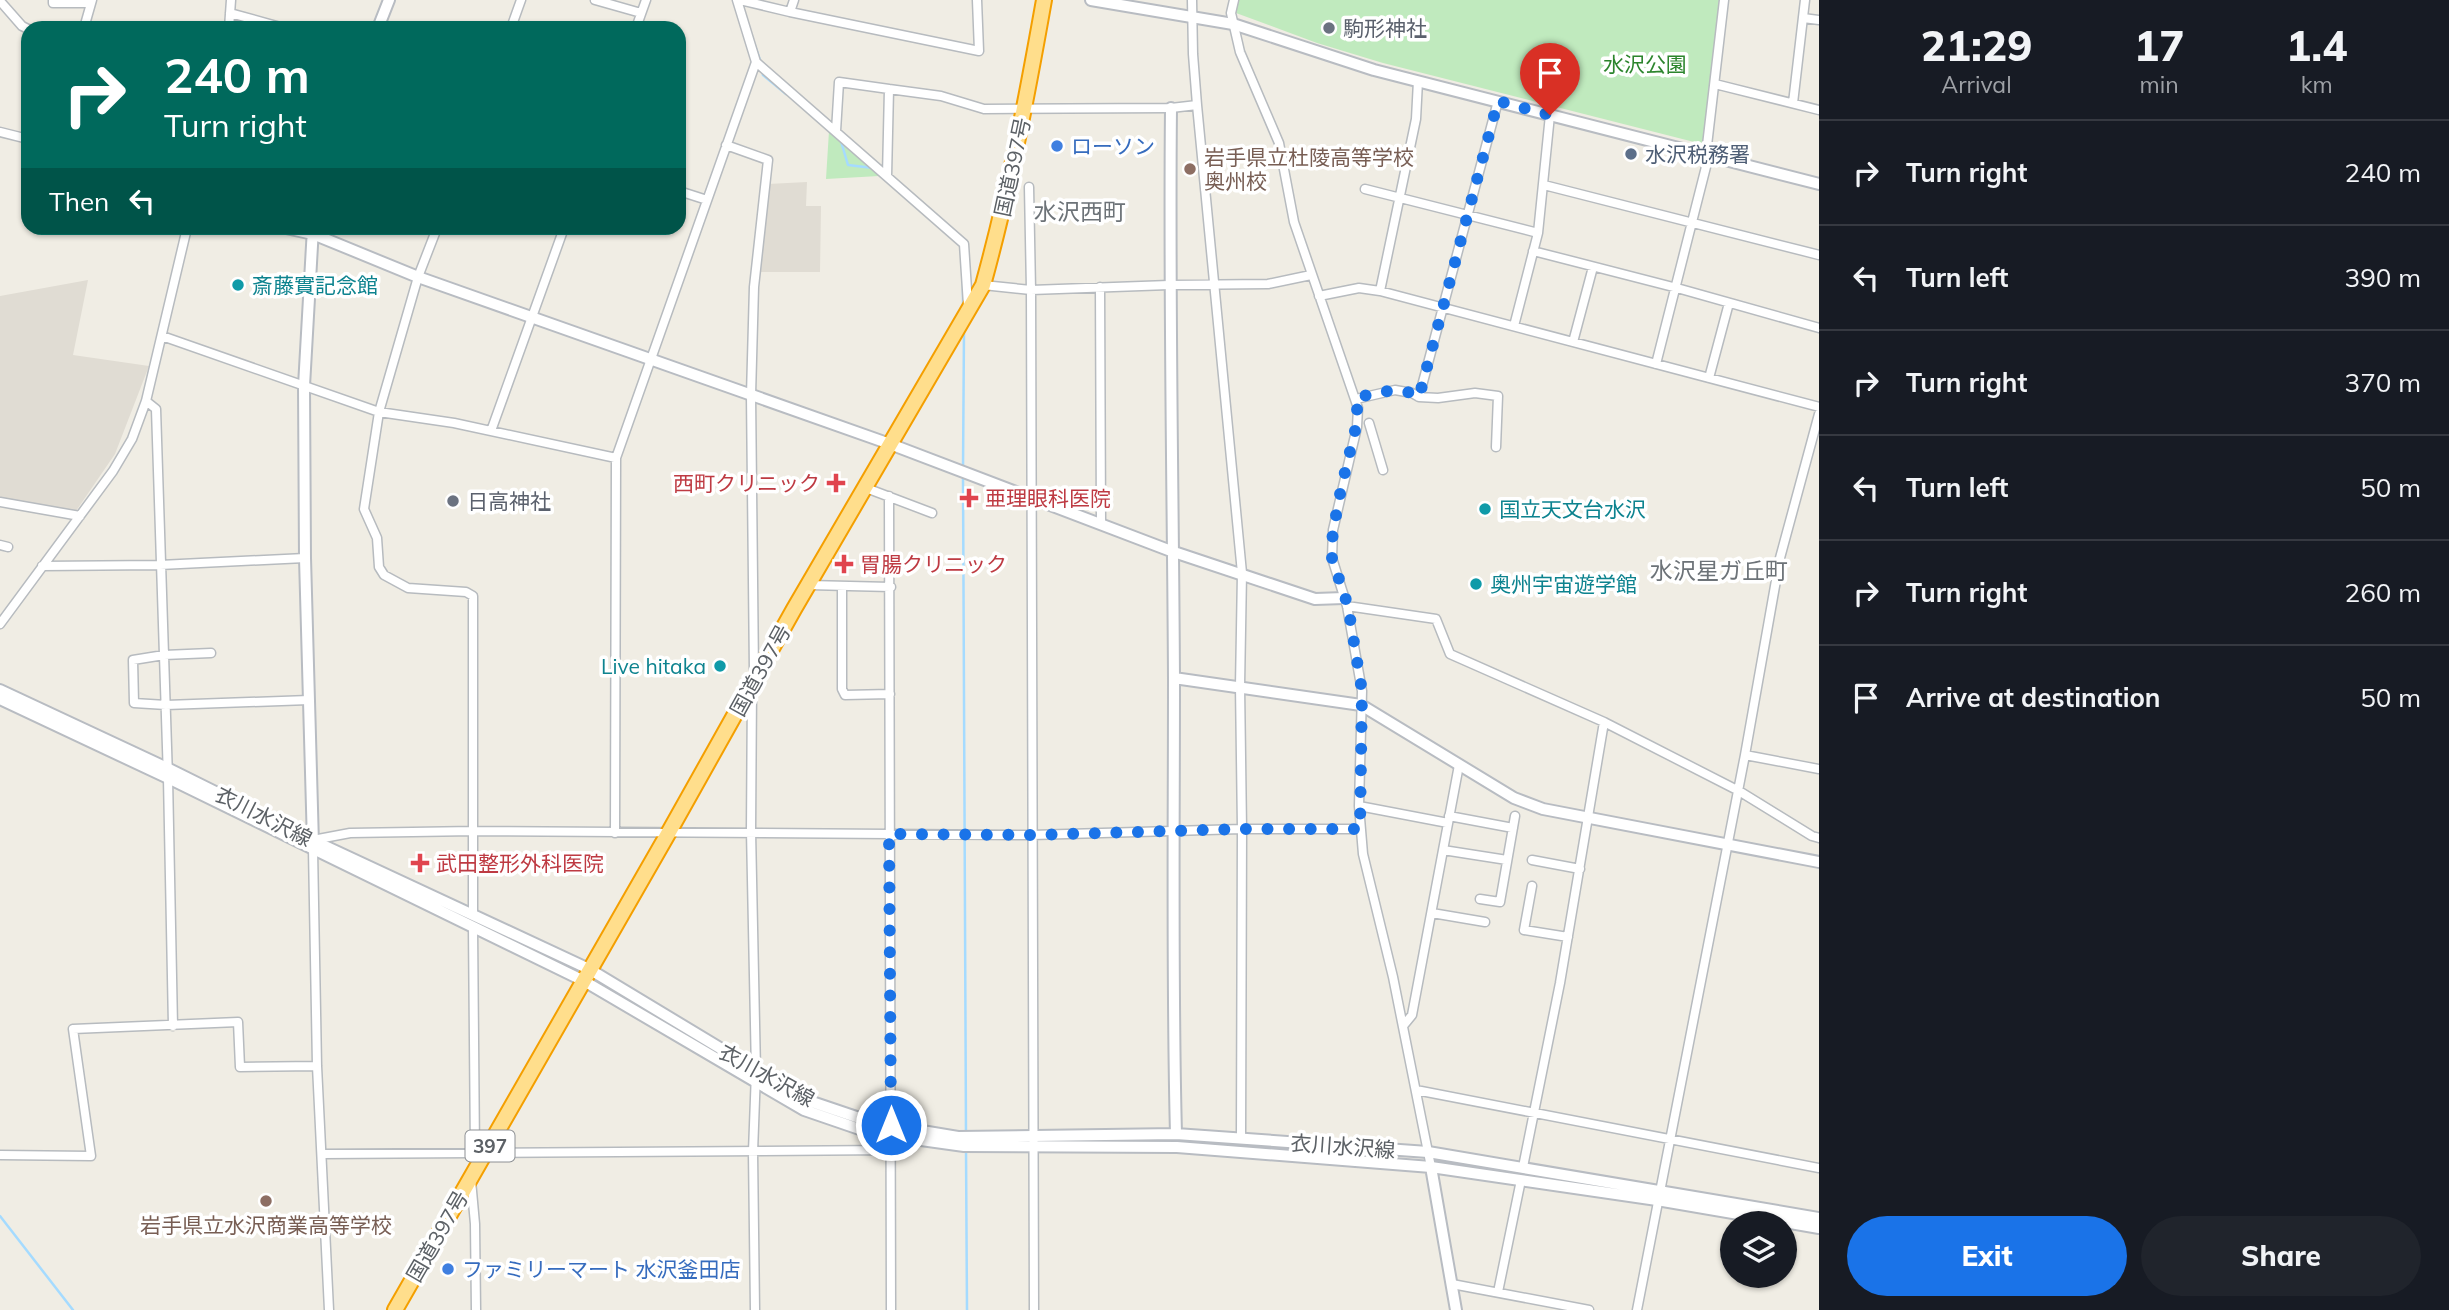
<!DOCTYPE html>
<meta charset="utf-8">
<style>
:root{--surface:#171b24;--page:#20242c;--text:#f1f3f6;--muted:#9ea1a6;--line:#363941;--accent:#1a73e8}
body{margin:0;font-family:Mulish,"Noto Sans JP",sans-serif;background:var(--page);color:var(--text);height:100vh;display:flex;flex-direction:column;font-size:26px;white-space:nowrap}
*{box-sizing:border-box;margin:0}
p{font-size:23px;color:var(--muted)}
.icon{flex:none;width:38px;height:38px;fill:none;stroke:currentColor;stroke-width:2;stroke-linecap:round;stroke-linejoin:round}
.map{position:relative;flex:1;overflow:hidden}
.details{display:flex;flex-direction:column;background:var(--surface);width:630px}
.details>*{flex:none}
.banner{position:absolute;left:21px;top:21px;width:665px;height:214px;border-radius:21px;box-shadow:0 2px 5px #0004;background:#00695c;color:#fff;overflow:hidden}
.buttons{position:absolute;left:1720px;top:1211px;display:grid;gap:14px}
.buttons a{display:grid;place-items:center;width:77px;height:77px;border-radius:50%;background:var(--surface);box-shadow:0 2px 5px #0004;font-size:35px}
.pin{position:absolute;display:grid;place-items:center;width:60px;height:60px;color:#fff;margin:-72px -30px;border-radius:50% 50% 50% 0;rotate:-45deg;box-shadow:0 0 7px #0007}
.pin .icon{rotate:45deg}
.me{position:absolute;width:77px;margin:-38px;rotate:0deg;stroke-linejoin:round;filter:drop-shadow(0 0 5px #0008)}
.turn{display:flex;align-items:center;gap:24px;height:147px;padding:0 28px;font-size:32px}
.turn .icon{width:91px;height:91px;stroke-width:2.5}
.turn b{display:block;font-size:49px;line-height:60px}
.then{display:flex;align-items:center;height:66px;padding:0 28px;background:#0003;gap:14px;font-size:26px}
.eta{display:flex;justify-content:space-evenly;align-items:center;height:119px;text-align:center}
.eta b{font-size:42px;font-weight:800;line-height:49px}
.primary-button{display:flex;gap:14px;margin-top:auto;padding:14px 28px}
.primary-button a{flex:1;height:80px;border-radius:42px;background:var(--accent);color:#fff;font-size:28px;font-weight:800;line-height:80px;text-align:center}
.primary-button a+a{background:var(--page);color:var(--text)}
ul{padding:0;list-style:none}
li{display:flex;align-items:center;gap:21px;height:105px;padding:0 28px;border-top:2px solid var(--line)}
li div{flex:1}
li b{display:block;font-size:26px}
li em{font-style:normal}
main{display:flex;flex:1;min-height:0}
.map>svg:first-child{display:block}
.education{fill:#e0dcd3}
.green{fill:#c0eabe}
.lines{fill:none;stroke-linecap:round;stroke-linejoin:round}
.stream{stroke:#a5dbff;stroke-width:2.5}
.street-casing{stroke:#b7bbbf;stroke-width:11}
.secondary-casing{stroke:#b8bcc2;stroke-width:14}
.highway-casing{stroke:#f49f00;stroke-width:18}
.street{stroke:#fff;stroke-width:8}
.secondary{stroke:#fff;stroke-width:10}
.highway{stroke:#ffde8c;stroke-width:14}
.route{stroke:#1a73e8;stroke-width:12;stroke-dasharray:0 21.6}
.worship-dot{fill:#6b7280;stroke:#fff;stroke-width:2.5}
.shop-dot{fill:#3f7fe0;stroke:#fff;stroke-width:2.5}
.service-dot{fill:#5c6f8a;stroke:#fff;stroke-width:2.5}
.education-dot{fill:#8d6e63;stroke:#fff;stroke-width:2.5}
.culture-dot{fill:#0f9aa8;stroke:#fff;stroke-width:2.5}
.health-dot{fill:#e0444e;stroke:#fff;stroke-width:2.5}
.labels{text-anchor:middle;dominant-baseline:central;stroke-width:7;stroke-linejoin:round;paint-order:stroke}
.shield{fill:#fff;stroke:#8d9094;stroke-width:2}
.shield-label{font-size:19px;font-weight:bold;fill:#5c6166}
.worship-label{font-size:21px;fill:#5b616d;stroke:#fff;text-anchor:start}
.park-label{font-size:21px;fill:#2c852d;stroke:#fff}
.shop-label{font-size:21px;fill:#366cbe;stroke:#fff;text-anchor:start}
.service-label{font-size:21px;fill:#4e5e75;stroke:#fff;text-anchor:start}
.education-label{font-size:21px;fill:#785e54;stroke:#fff;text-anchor:start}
.street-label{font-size:21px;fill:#5c6166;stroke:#fff}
.culture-label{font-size:21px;fill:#0d838f;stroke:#fff;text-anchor:start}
.health-label{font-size:21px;fill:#be3a42;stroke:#fff;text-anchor:start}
.neighbourhood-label{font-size:23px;fill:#6d7378;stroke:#fff}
</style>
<main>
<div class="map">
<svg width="1819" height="1310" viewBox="0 0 1819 1310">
<rect width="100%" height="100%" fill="#f0ede4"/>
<!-- education -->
<path class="education" d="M807,182L806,206H821L820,272H758L768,184Z
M88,280L73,355L149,366L115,454L76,511L0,499V296Z"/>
<!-- green -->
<path class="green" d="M1238,0H1719L1704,139L1702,144L1383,63L1317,43L1236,13Z
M829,131L879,176L826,179Z"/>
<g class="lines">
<!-- stream -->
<path class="stream" d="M754,43L761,63
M762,70L763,75L786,94
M840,138L848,165L873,168
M963,284V309
M963,470L964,330
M963,477L966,1135
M966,1149L967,1310
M0,1216L73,1310"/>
<!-- street casing -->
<g class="street-casing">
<path id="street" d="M53,0V3H91
M595,0L641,13
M737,0L756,62L964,244L968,305
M740,0L790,12
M794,0L790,12L979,51L977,0
M1192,0L1193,54L1197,105L1242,573L1240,686L1242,829L1241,1138
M1234,0L1231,13L1240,52L1279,143L1294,222L1358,408L1357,427L1333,530L1332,558L1347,606L1362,691L1359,806L1363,854L1393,977L1431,1167
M0,1L22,26L28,29
M230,13L284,28
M1803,18L1819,20
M37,28H67
M84,28L92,0
M229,28L231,0
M511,28L521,0
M636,28L646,0
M1715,84L1819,110
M1793,103L1805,0
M836,131L839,82L889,89
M0,132L28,139
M726,145L768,160L754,287L751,395L754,673
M1706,154L1724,0
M887,176L889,89L941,96L984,109L1171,108L1197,105
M1544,185L1819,255
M1029,187L1031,290L1169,285L1268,284L1311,275
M1365,189L1538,233
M679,191L707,200
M437,228L418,277L379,412L364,509L377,538L379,567L384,575L408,588L466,592L473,596V914
M1533,251L1677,288L1819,328
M983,285L1031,290L1034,1310
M1100,287L1101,524
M1380,291L1416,119L1418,81
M1319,296L1359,288L1380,291L1819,407
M1514,326L1538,233L1550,115
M162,336L379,412L454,423L616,458
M1573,342L1593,267
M1656,364L1709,155
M1709,378L1729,303
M1419,397L1498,101
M1356,399L1395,390L1412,393L1419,397L1438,398L1475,393L1498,396L1496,447
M146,401L156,409L168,778L173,1026
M1369,423L1383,470
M491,431L564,228
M866,488L932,513
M889,496L891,1310
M0,502L80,516
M0,545L8,547
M42,566L160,565L305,558
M808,585L891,587
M842,586V689L845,695L890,694
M1347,606L1436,619L1450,654L1604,722L1739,791L1812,836L1819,838
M0,624L113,471L132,439L146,401L187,228
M211,653L164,655L133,660L134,703L166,705L309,700
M752,687L751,831L756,1072L753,1152L755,1310
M1745,755L1819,769
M1359,806L1448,823
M1449,816L1513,828
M615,833L616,458L756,62
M313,840L350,833L474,831L1032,835L1242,829H1360
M313,849L317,1066L329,1310
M1443,850L1507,860
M1532,860L1580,869
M1532,886L1524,930L1568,937
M1480,899L1500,902L1515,816
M1432,913L1485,922
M473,927L475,1153
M1403,1026L1412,1015L1459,765
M1416,1090L1819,1168
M322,1154L891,1150
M0,1155L91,1156L73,1029L238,1022L240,1067L317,1066
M1523,1167L1560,983L1604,722
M471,1180L475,1224L476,1310
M1452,1284L1589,1310
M1498,1292L1521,1180
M1637,1310L1745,755L1780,558L1819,414"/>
</g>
<!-- secondary casing -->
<g class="secondary-casing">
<path id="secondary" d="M1091,0L1233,24L1374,70L1819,184
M378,28L389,0
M1171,108C1169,298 1173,489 1174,679C1174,831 1172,982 1176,1134
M286,228L313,234L418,277L890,444L1171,551L1315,599L1344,598
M1174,678L1361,705L1514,798L1543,809L1819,862
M0,690L167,768L312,840L589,969L806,1100L874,1123L958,1137L1176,1134L1428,1152L1819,1218
M0,699L168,778L584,981L804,1110L871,1133L964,1146L1177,1147L1431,1167L1657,1200L1819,1228
M313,844L305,558L304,386L313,228
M1431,1167L1456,1310"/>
</g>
<!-- highway casing -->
<g class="highway-casing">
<path id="highway" d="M395,1310L669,832L794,609L983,285C1009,191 1027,96 1044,0"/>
</g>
<!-- street -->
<use href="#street" class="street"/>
<!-- secondary -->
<use href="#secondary" class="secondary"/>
<!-- highway -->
<use href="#highway" class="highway"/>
</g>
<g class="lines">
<!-- route -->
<path class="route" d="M891,1125L889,834L1032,835L1242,829H1360L1362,691L1348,606L1332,558L1331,547C1335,519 1340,491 1347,464C1352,441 1360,422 1356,398C1376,393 1400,385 1419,397L1498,101L1550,115"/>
</g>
<!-- markers -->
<g class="worship-dot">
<circle cx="1329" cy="28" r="7"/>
<circle cx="453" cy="501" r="7"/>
</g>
<g class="shop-dot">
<circle cx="1057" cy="146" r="7"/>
<circle cx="448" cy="1269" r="7"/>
</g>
<circle class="service-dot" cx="1631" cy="154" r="7"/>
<g class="education-dot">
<circle cx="1190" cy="169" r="7"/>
<circle cx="266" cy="1201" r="7"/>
</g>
<g class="culture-dot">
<circle cx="238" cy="285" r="7"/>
<circle cx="1485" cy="509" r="7"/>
<circle cx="1476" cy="584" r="7"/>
<circle cx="720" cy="666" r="7"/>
</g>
<g class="health-dot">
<path d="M832.5 472.5h7v7h7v7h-7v7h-7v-7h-7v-7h7z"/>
<path d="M965.5 487.5h7v7h7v7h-7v7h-7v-7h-7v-7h7z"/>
<path d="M840.5 553.5h7v7h7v7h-7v7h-7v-7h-7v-7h7z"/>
<path d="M416.5 852.5h7v7h7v7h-7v7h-7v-7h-7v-7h7z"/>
</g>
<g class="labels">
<!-- shield labels -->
<rect class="shield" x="465.5" y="1130.5" width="49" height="31" rx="5"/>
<g class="shield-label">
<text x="490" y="1146">397</text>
</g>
<!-- worship labels -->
<g class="worship-label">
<text x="1343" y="28">駒形神社</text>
<text x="467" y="501">日高神社</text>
</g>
<!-- park labels -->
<g class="park-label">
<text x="1645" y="64">水沢公園</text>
</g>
<!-- shop labels -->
<g class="shop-label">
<text x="1071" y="146">ローソン</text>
<text x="462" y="1269">ファミリーマート 水沢釜田店</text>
</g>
<!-- service labels -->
<g class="service-label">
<text x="1645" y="154">水沢税務署</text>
</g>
<!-- education labels -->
<g class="education-label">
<text x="1204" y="157">岩手県立杜陵高等学校<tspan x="1204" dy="24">奥州校</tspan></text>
<text x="266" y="1225" text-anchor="middle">岩手県立水沢商業高等学校</text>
</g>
<!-- street labels -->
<g class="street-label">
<text transform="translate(1012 167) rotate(-78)">国道397号</text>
<text transform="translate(760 670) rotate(-61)">国道397号</text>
<text transform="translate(264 816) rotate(27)">衣川水沢線</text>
<text transform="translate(767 1075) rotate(29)">衣川水沢線</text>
<text transform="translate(1343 1146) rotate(4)">衣川水沢線</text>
<text transform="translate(437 1236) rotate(-60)">国道397号</text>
</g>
<!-- culture labels -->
<g class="culture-label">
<text x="252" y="285">斎藤實記念館</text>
<text x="1499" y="509">国立天文台水沢</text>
<text x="1490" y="584">奥州宇宙遊学館</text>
<text x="706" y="666" text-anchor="end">Live hitaka</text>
</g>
<!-- health labels -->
<g class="health-label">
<text x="820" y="483" text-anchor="end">西町クリニック</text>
<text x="985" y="498">亜理眼科医院</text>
<text x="860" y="564">胃腸クリニック</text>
<text x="436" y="863">武田整形外科医院</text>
</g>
<!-- neighbourhood labels -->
<g class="neighbourhood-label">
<text x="1080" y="211">水沢西町</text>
<text x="1719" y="570">水沢星ガ丘町</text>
</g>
</g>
</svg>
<div class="buttons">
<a><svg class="icon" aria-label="layers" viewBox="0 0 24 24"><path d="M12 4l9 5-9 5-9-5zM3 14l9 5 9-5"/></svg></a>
</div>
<div class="pin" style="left:1550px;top:115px;background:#d93025"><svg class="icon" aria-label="arrive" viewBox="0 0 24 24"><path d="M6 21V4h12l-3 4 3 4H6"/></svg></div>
<svg class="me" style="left:891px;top:1125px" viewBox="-20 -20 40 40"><circle r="17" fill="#1a73e8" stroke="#fff" stroke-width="3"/><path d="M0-11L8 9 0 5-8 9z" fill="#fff"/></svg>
<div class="banner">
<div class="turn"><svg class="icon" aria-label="right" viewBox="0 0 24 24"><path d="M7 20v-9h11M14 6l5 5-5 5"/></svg><div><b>240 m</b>Turn right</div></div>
<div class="then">Then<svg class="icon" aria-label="left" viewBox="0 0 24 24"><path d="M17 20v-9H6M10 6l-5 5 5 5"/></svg></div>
</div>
</div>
<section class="details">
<div class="eta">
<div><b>21:29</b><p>Arrival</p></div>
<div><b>17</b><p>min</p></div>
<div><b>1.4</b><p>km</p></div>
</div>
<ul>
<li><svg class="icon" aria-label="right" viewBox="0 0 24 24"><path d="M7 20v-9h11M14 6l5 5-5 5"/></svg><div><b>Turn right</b></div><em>240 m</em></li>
<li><svg class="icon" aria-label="left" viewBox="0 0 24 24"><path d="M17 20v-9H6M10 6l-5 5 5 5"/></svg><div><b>Turn left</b></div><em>390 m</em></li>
<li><svg class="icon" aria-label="right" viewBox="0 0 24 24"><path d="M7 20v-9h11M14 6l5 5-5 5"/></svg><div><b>Turn right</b></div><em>370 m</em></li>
<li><svg class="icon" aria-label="left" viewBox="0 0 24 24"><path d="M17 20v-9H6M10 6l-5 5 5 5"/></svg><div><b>Turn left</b></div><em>50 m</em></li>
<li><svg class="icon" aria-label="right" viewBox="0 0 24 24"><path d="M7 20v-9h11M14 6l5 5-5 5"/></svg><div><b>Turn right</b></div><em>260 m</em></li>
<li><svg class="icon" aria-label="arrive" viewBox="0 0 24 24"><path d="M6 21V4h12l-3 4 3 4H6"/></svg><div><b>Arrive at destination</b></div><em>50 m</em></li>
</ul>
<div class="primary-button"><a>Exit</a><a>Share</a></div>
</section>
</main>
